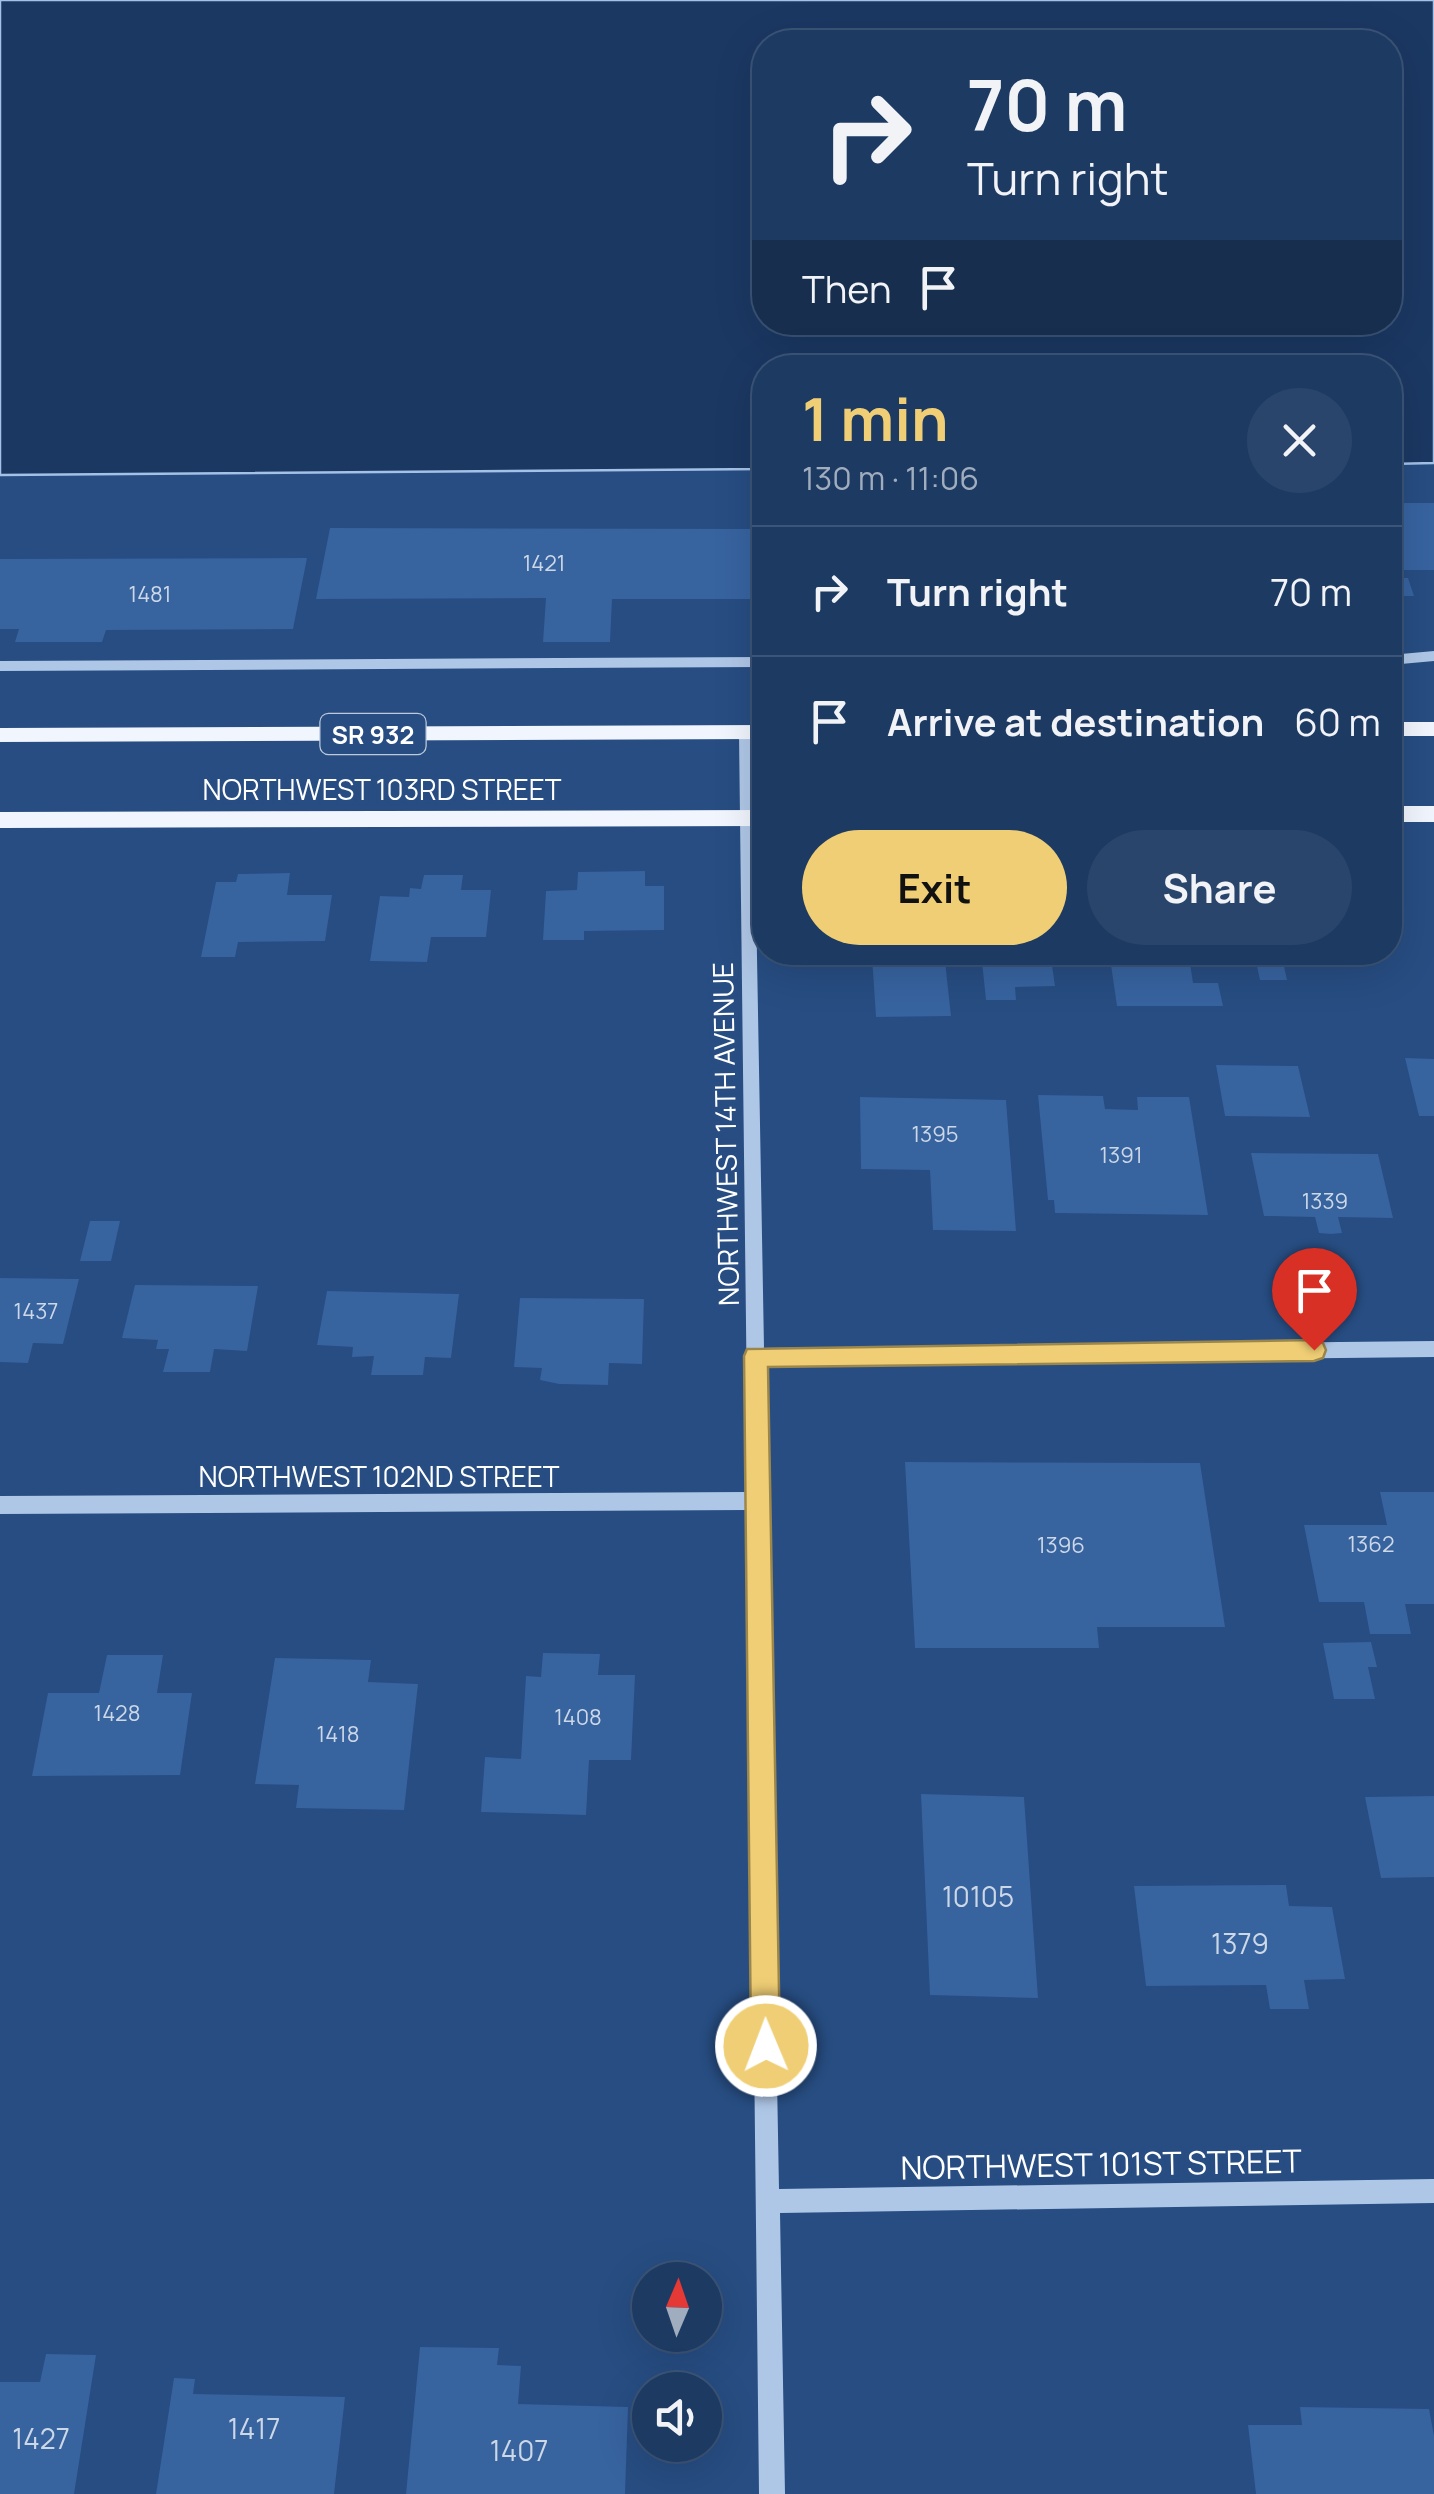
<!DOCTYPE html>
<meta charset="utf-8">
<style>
:root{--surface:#1d3a62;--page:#2a456b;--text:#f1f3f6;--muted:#a0adbe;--line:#3b5477;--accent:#efce75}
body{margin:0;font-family:Manrope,sans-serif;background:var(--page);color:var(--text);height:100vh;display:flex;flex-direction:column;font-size:38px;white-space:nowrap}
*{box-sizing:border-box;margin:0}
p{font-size:32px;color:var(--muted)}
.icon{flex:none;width:55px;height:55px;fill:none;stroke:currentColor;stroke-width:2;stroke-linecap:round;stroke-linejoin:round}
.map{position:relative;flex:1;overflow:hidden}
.panel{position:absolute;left:752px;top:355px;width:650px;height:610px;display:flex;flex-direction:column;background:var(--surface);border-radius:40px;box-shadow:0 10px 40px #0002,0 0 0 2px var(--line)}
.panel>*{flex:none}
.guide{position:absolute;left:752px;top:30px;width:650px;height:305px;border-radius:40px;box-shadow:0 10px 40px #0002,0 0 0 2px var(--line);background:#1d3a62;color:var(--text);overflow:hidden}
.needle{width:65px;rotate:2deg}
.fabs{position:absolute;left:632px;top:2262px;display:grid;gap:20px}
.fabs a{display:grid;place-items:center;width:90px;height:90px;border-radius:50%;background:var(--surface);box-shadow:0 10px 40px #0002,0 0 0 2px var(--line);font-size:50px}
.pin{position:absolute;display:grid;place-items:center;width:85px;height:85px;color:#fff;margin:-102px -42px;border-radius:50% 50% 50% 0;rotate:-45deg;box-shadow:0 0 10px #0007}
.pin .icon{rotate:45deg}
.me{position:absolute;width:110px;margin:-55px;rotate:359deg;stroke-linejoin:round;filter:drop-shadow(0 0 8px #0008)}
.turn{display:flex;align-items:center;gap:35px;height:210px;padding:0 50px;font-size:45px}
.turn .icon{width:130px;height:130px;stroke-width:2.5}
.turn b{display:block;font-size:70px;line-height:85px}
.then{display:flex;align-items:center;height:95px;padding:0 50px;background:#0003;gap:20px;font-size:38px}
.round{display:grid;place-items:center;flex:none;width:105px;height:105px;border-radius:52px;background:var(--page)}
.headline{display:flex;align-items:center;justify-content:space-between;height:170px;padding:0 50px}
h1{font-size:60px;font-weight:700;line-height:75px;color:var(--accent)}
.primary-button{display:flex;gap:20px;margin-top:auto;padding:20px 50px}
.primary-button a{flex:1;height:115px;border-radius:60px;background:var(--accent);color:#111;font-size:40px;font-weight:700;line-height:115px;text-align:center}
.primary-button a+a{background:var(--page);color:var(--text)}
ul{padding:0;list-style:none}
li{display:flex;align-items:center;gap:30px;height:130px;padding:0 50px;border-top:2px solid var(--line)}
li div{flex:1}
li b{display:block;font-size:38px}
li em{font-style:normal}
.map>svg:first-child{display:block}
.water{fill:#1b3863;stroke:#a4c2e7;stroke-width:2.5;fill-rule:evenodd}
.building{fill:#37639f}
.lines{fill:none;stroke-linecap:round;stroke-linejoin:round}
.minor{fill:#afc7e7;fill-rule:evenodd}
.major{fill:#f1f5fd;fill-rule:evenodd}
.route{fill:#efce75;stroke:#9b864c;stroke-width:2.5}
.labels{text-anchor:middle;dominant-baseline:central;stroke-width:10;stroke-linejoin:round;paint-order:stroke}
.number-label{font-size:22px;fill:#cdd8e7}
.shield{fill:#274d82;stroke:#becada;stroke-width:2.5}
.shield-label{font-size:25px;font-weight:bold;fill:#fff}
.street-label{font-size:28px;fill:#fff;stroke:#274d82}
.near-number-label{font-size:28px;fill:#cdd8e7}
.near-street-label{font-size:32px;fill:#fff;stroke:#274d82}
</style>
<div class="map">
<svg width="1434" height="2494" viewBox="0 0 1434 2494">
<rect width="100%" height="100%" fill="#274d82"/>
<!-- water -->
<path class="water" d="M0,0H1434V463L1390,464V368H765V469L0,475ZM765,42H1390V322H765Z"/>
<!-- building -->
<path class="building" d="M1390,503H1434V570H1390Z
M330,528L765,529V599H612L610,642H543L546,598L316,599Z
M307,558L293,629L106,630L102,642H15L19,629H0V559Z
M1390,578H1408L1414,596H1390Z
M645,871V886H664V930L584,931V940H543L546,891L577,890L578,872Z
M290,873L287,895H332L325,941L238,942L235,957H201L216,882H236L238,874Z
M424,875H463L461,890H491L486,937H431L427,962L370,961L380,896L409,897L410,888L421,889Z
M901,952H944L951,1016L876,1017L872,956Z
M981,952H1050L1055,986L1015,987L1016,1000H986Z
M1117,952H1180L1181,957H1189L1193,983H1218L1223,1006H1117L1110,958H1118Z
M1254,952H1339L1341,961L1283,962L1287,980H1260Z
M1405,1058L1434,1059V1116H1419Z
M1216,1065L1298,1066L1310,1117L1225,1116Z
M1038,1095L1103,1096L1105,1109L1138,1110L1137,1097H1189L1208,1215L1055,1213L1054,1200H1048Z
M860,1097L1006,1100L1016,1231L933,1230L930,1170L861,1169Z
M1251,1153L1378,1154L1393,1218L1338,1217L1342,1233L1331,1234L1319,1233L1315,1217L1264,1216Z
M90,1221H120L111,1261H80Z
M0,1278L79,1279L63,1344L33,1343L28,1363L0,1362Z
M135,1285L258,1286L247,1351L214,1349L210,1372H163L169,1349H156L158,1340L122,1338Z
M327,1291L459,1294L451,1358L425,1357L423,1375H371L374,1356L352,1357L353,1347L317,1345Z
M520,1298L644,1299L642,1364L609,1363L608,1385L559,1384L540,1380L542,1368L514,1367Z
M905,1462L1200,1463L1225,1627H1097L1099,1648H915Z
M1380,1492H1434V1604H1405L1411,1634H1370L1364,1602H1319L1304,1525H1387Z
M1371,1642L1377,1667H1368L1375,1699H1334L1323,1643Z
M543,1653L600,1654L598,1675H635L631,1760H589L586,1815L481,1812L485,1757L521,1759L526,1676L541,1677Z
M107,1655H163L157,1693H192L180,1775L32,1776L48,1693H99Z
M275,1658L371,1660L368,1682L418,1684L404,1810L296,1808L299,1785L255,1784Z
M921,1794L1024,1797L1038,1998L930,1995Z
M1434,1796V1877L1381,1878L1365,1797Z
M1286,1885L1289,1906L1332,1907L1345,1979L1304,1980L1309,2009H1270L1266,1985L1146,1986L1134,1886Z
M420,2347L499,2348L497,2365L521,2366L518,2404L628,2407L625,2494H406Z
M46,2354L96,2355L74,2494H0V2382H40Z
M174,2378L195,2379L193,2394L345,2397L334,2494H156Z
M1300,2407L1429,2409L1434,2436V2494H1256L1248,2425H1302Z"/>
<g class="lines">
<!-- minor -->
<path class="minor" d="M1434,651V661L1390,665V655Z
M765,657V667L0,671V661Z
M746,728L753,733L764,1348L1434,1341V1357L764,1364L779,2189L1434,2179V2203L780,2213L785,2494H759L748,1510L0,1514V1496L748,1492L739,733Z"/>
<!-- major -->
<path class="major" d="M1390,722H1434V736H1390Z
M765,725V739L0,742V728Z
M1390,806H1434V822H1390Z
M765,810V826L0,828V812Z"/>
</g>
<!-- route -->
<path class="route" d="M1314,1340L1323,1343L1326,1350L1323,1358L1314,1361L768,1367L780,2046L776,2056L766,2060L755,2056L751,2046L744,1356L747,1349Z"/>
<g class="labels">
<!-- number labels -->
<g class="number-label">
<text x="544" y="563">1421</text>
<text x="150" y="594">1481</text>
<text x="935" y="1134">1395</text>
<text x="1121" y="1155">1391</text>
<text x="1325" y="1201">1339</text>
<text x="36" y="1311">1437</text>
<text x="1371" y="1544">1362</text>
<text x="1061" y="1545">1396</text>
<text x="117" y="1713">1428</text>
<text x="578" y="1717">1408</text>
<text x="338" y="1734">1418</text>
</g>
<!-- shield labels -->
<rect class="shield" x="320.5" y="714" width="105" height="40" rx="8"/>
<g class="shield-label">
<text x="373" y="734">SR 932</text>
</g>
<!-- street labels -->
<g class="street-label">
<text x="382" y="789">NORTHWEST 103RD STREET</text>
<text transform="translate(725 1134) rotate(-91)">NORTHWEST 14TH AVENUE</text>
<text x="379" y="1476">NORTHWEST 102ND STREET</text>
</g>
<!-- near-number labels -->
<g class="near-number-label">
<text x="978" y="1896">10105</text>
<text x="1240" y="1943">1379</text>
<text x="254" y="2428">1417</text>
<text x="41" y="2438">1427</text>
<text x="519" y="2450">1407</text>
</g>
<!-- near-street labels -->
<g class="near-street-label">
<text transform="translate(1101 2164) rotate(-1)">NORTHWEST 101ST STREET</text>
</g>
</g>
</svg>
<div class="fabs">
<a><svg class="needle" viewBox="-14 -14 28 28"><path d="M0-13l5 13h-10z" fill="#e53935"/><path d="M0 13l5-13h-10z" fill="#a0adbe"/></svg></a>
<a><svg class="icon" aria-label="sound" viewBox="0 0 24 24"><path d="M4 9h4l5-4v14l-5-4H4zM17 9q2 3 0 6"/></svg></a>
</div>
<div class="pin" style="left:1314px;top:1350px;background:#d93025"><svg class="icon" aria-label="arrive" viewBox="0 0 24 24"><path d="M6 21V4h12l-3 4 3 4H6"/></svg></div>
<svg class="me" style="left:766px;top:2046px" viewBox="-20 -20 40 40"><circle r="17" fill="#efce75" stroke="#fff" stroke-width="3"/><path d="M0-11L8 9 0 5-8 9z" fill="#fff"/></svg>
<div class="guide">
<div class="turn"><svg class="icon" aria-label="right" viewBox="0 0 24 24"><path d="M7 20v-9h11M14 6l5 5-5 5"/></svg><div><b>70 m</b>Turn right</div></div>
<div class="then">Then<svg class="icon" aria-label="arrive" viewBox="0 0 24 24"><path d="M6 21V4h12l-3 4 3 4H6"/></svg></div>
</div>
<section class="panel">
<div class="headline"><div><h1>1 min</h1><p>130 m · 11:06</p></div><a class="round"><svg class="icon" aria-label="close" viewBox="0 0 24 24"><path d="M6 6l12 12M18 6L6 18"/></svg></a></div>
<ul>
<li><svg class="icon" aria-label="right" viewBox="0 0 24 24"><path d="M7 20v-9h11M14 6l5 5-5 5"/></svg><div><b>Turn right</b></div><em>70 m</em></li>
<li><svg class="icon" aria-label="arrive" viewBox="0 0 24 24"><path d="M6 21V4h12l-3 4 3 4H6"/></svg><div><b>Arrive at destination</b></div><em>60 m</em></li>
</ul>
<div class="primary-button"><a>Exit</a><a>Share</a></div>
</section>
</div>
